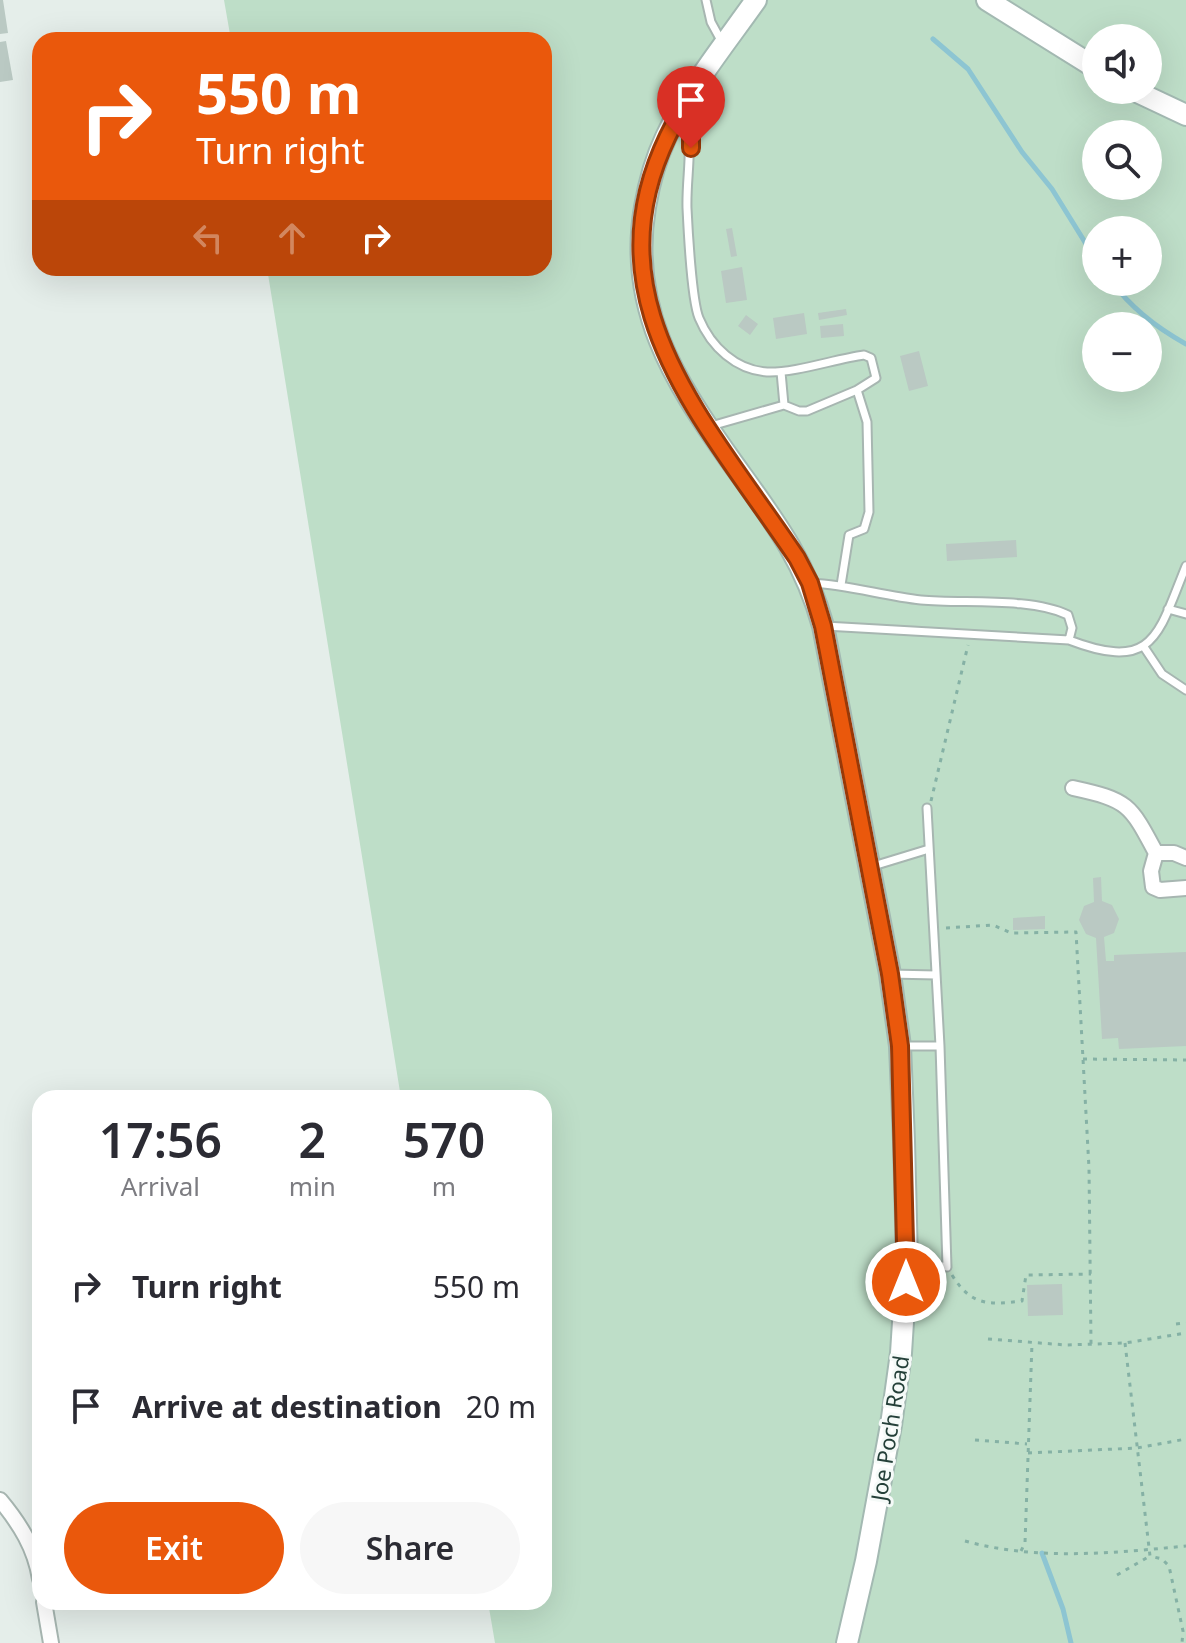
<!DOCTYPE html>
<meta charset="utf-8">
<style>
:root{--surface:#fff;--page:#f7f7f7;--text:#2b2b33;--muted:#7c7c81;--accent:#ea580c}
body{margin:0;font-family:"Noto Sans",sans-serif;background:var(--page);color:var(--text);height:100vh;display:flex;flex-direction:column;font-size:30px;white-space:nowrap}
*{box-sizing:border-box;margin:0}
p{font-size:26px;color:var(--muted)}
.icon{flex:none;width:44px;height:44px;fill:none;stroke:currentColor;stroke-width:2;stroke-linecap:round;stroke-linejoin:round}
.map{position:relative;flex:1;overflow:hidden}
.details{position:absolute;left:32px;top:1090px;width:520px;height:520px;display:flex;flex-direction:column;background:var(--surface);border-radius:24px;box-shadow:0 8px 32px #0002}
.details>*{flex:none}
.banner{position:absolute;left:32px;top:32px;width:520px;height:244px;border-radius:24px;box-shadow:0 8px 32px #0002;background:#ea580c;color:#fff;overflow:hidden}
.controls{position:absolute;left:1082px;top:24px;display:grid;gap:16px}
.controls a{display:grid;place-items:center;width:80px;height:80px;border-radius:50%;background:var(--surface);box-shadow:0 8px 32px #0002;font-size:40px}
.pin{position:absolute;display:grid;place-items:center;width:68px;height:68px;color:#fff;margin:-82px -34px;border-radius:50% 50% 50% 0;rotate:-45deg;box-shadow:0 0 8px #0007}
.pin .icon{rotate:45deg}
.me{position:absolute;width:88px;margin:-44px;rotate:0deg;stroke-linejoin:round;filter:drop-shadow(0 0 6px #0008)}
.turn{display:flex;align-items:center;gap:28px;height:168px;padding:0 32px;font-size:36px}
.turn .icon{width:104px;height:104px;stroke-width:2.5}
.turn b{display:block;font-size:56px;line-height:68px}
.lanes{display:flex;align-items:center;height:76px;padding:0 32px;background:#0003;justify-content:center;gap:40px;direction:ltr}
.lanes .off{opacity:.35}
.eta{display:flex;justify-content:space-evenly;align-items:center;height:136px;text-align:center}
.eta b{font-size:48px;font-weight:600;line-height:56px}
.primary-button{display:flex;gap:16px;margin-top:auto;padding:16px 32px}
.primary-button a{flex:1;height:92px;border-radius:48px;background:var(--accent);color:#fff;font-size:32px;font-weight:600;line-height:92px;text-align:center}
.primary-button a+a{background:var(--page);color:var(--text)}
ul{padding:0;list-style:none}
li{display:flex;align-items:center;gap:24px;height:120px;padding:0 32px}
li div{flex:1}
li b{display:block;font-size:30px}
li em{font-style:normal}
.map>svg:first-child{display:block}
.green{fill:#bedec8;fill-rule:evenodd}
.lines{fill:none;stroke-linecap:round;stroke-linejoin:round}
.stream{stroke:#8dc5d2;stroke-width:5}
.building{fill:#bac9c3}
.lane-casing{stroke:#a7b6b1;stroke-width:11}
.street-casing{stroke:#a7b6b1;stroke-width:18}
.secondary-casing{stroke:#a3b9b2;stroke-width:24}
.path{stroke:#85b1a5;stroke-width:3;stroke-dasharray:4 6;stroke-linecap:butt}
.lane{stroke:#fff;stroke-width:7}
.street{stroke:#fff;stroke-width:14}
.secondary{stroke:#fff;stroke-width:20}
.route-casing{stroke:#983908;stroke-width:20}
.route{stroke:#ea580c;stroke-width:14}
.labels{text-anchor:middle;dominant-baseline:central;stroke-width:6;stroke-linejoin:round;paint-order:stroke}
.street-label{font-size:22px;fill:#244039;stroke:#f5faf8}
</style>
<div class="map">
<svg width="1186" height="1643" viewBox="0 0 1186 1643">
<rect width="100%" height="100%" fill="#e5eeea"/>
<!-- green -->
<path class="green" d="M224,0H1186V1643H495L488,1602H544V1098H401L267,268H544V40H231ZM1096,38H1148V90H1096ZM1096,134H1148V186H1096ZM1096,230H1148V282H1096ZM1096,326H1148V378H1096Z"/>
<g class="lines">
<!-- stream -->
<path class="stream" d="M933,39L968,69L1022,152L1052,189L1096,260
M1112,282C1132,309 1157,328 1186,344
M1042,1553L1063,1609L1071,1643"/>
</g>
<!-- building -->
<path class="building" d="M0,0H3L8,33L0,34Z
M6,41L13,80L0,82V42Z
M732,228L737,256L731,257L726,229Z
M742,267L747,300L726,303L721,271Z
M846,309L847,315L819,320L818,313Z
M804,313L807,334L776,339L773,318Z
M746,315L758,324L750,335L738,326Z
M843,324L844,336L821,338L820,326Z
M919,351L928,386L909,391L900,356Z
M1016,540L1017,557L947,561L946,544Z
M1101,877L1102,901L1112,905L1119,919L1114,933L1104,937L1106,961H1114V955L1186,952V1046L1119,1049L1118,1038L1102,1039L1096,938L1086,934L1079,920L1084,906L1094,902L1093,878Z
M1045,916V929L1013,930V918Z
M1062,1284L1063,1315L1028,1316L1027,1285Z"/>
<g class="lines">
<!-- lane casing -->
<g class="lane-casing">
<path id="lane" d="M706,0L711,22L723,44
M683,110C695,143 686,173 687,208C688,229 692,301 699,318C711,347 736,370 767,372C795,373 835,359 864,355L871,358L876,378L857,390L807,411H799L784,405
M711,426L784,405L781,372
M812,583C849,585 884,596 921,600C963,604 1031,597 1068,615L1072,628L1069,640
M841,585L849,535L864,529L869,512L867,422L857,390
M1168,609L1186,614
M825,626L1069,640C1155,673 1158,634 1186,566
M1144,647L1162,674L1186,690
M870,867L929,849
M890,974L936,975
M902,1046H940
M909,1260L947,1267L940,1046L927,808"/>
</g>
<!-- street casing -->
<g class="street-casing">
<path id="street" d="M1073,788C1128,800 1130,804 1156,853L1151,871L1153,887L1160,890L1186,888
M1156,853H1174L1186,858
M0,1500C20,1524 35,1548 40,1579
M44,1602L51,1643"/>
</g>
<!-- secondary casing -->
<g class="secondary-casing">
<path id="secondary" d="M756,0C725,44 689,88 666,137C656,158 649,183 645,207C628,307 673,379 729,458C769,514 804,557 823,626L890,974L900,1046L904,1141L907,1260L901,1353L891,1425L866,1561L847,1643
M987,0L1096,68
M1133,90L1186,115"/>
</g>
<!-- path -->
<path class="path" d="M931,801L968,645
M946,928L993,925L1011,933L1076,932L1089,1168L1091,1344
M1083,1059L1186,1060
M952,1275C971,1306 989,1305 1022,1301L1026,1275L1091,1274
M1176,1324L1186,1323
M988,1339L1066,1345L1125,1343L1186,1333
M1125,1343L1150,1556L1162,1559L1169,1566L1183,1631L1182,1643
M975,1440L1027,1444
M1028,1453L1137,1448L1186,1439
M965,1541C1037,1561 1113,1553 1186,1546
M1021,1551L1025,1543L1032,1343
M1117,1575L1150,1556"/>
<!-- lane -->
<use href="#lane" class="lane"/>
<!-- street -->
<use href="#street" class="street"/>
<!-- secondary -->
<use href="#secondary" class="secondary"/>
</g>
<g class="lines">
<!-- route casing -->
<g class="route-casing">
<path id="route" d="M691,148V136L683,108C575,289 700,413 797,558L810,583L823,626L890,974L900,1046L906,1282"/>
</g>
<!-- route -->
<use href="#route" class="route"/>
</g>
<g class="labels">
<!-- street labels -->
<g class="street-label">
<text transform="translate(889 1428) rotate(-81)">Joe Poch Road</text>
</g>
</g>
</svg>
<div class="controls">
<a><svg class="icon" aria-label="sound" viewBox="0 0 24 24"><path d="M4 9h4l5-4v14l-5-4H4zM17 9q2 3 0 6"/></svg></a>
<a><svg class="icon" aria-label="search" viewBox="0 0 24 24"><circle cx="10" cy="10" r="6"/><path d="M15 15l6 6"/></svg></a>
<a>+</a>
<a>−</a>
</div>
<div class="pin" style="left:691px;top:148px;background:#d93025"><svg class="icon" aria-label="arrive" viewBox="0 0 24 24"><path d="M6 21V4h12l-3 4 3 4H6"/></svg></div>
<svg class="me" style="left:906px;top:1282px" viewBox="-20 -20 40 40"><circle r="17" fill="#ea580c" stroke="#fff" stroke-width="3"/><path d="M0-11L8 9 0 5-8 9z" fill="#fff"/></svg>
<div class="banner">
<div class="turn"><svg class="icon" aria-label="right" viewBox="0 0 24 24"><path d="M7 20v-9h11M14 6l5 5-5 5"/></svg><div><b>550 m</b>Turn right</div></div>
<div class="lanes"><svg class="icon off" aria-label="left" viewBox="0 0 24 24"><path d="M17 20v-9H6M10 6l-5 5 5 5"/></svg><svg class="icon off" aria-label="ahead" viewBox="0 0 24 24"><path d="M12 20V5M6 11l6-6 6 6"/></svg><svg class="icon" aria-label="right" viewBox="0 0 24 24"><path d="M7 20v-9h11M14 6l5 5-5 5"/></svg></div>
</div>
<section class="details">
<div class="eta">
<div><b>17:56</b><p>Arrival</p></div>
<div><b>2</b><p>min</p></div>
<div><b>570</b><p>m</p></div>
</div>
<ul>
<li><svg class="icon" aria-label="right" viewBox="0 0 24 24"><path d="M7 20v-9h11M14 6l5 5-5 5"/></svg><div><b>Turn right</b></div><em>550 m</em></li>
<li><svg class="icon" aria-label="arrive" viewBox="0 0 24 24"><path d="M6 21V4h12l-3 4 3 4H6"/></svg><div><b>Arrive at destination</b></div><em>20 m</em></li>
</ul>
<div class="primary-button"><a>Exit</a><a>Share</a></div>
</section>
</div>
